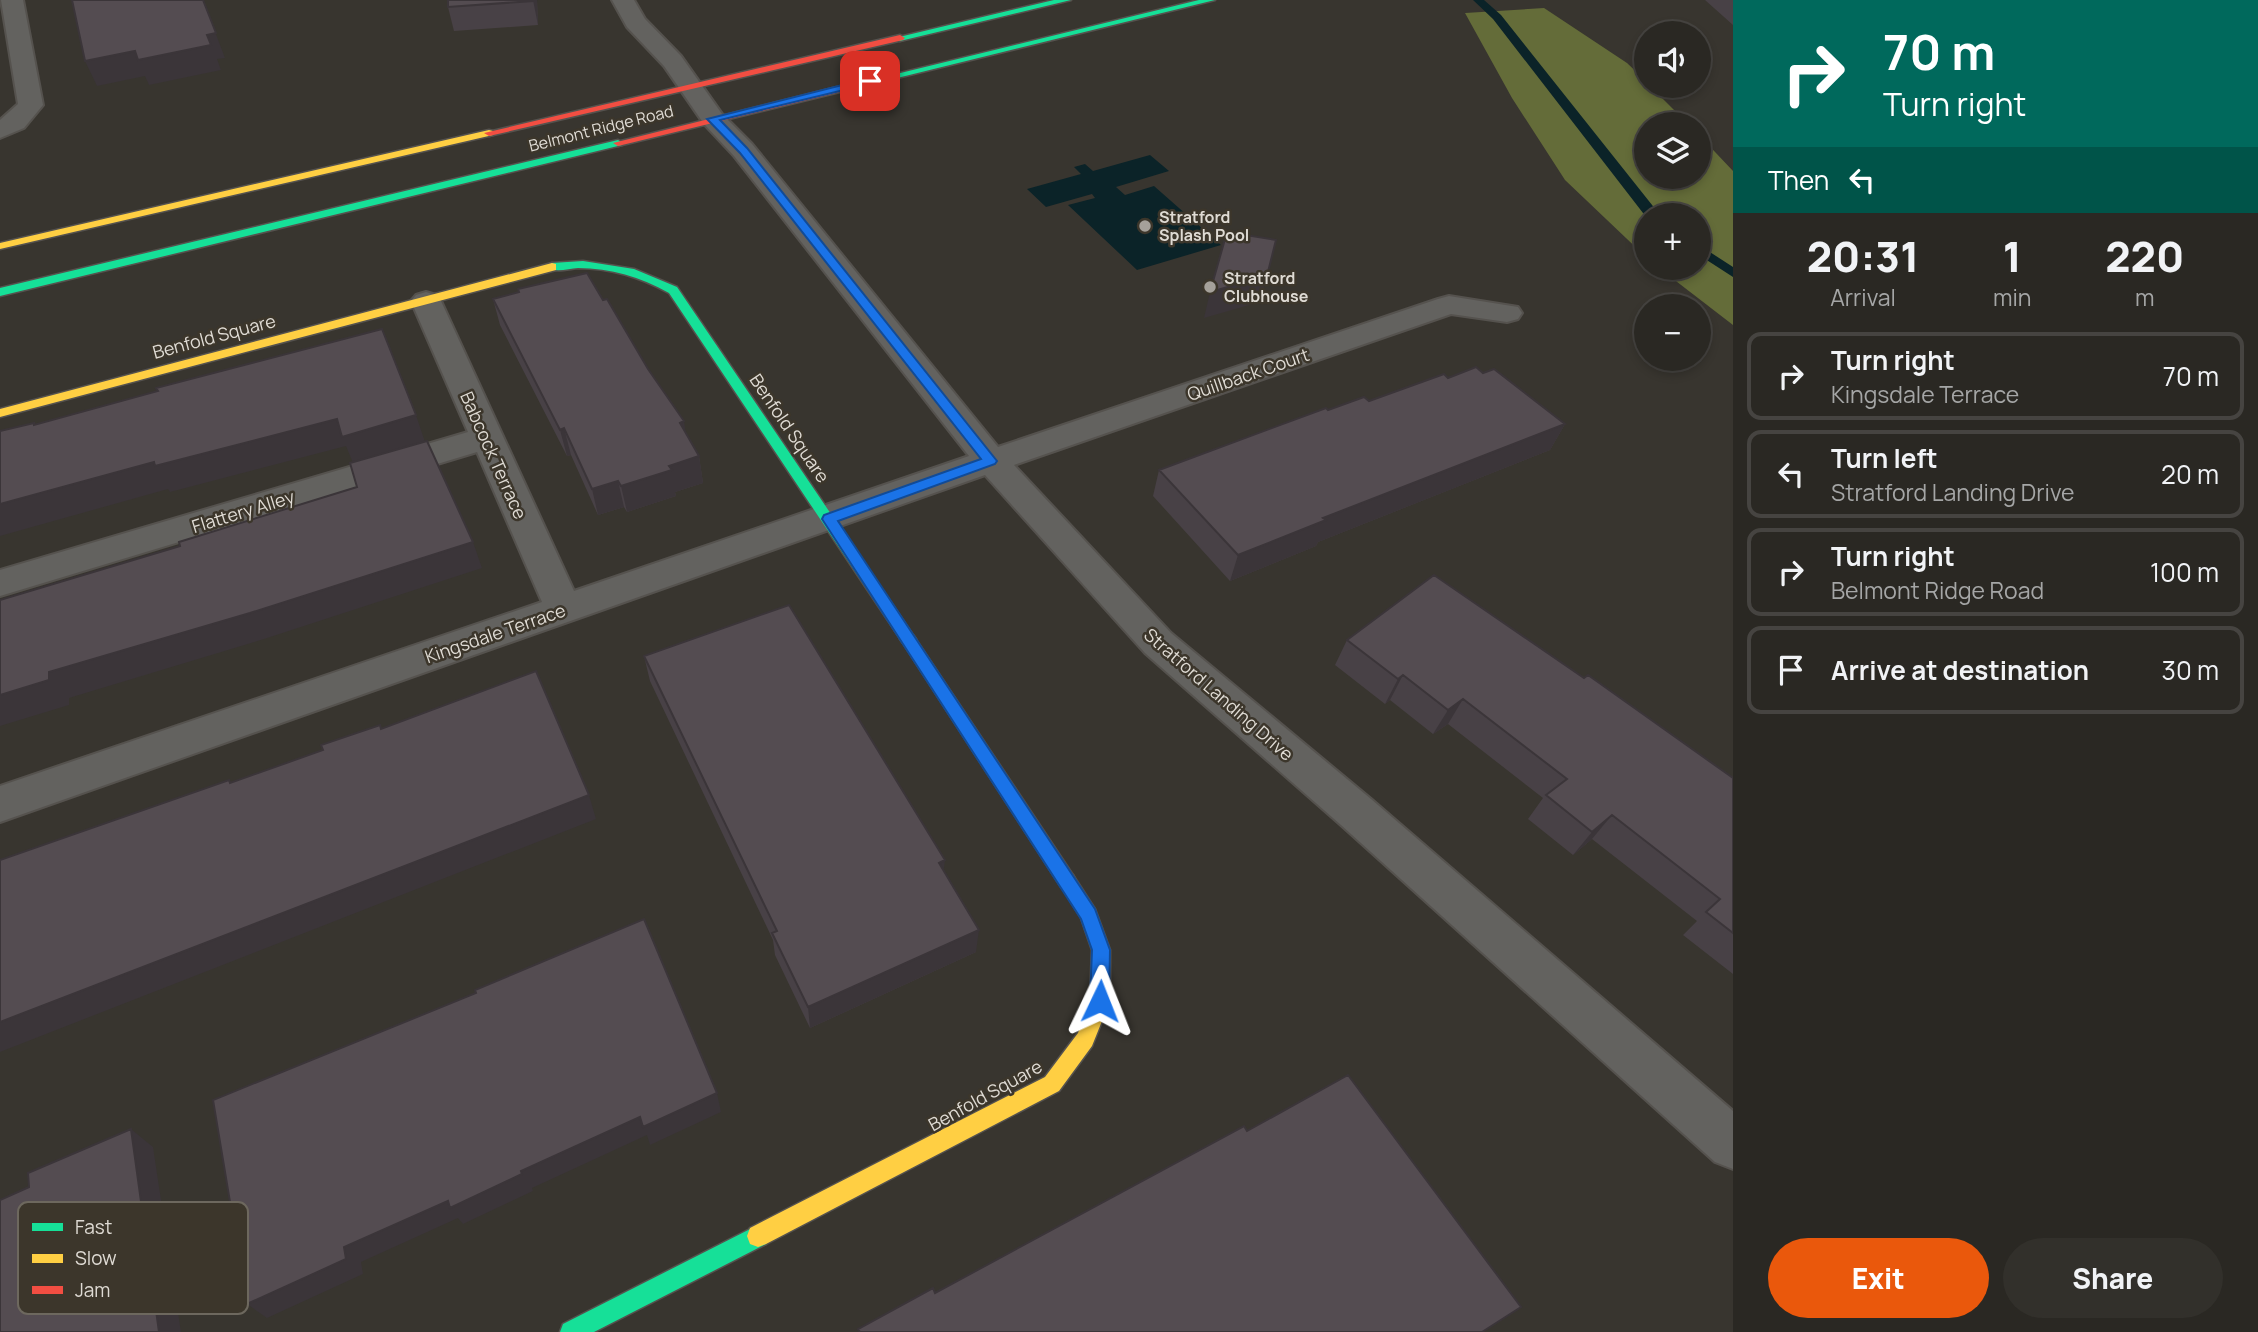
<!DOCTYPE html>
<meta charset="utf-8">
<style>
:root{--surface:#2a2823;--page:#32302b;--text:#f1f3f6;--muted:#a5a6a6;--line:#464441;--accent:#ea580c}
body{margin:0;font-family:Manrope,sans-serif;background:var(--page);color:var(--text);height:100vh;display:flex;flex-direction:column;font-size:26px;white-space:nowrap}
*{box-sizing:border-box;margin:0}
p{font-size:23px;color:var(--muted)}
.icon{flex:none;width:38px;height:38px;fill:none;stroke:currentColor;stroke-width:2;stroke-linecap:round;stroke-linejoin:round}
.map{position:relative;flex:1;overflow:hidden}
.side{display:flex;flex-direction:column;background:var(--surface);width:525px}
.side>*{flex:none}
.banner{background:#00695c;color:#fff;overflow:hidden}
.buttons{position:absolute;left:1634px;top:21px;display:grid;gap:14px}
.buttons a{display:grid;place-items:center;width:77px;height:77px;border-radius:50%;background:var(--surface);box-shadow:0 4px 10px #0003,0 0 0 2px var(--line);font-size:35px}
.pin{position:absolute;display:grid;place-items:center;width:60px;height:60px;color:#fff;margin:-30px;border-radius:14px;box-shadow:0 4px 10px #0006}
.me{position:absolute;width:77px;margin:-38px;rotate:2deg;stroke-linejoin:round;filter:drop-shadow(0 0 5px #0008)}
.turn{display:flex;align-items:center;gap:24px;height:147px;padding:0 35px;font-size:32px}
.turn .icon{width:91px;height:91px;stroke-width:2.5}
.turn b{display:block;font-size:49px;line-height:60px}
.then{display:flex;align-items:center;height:66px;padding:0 35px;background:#0003;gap:14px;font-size:26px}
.eta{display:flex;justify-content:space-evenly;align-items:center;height:119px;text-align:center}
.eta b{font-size:42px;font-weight:800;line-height:49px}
.action{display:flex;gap:14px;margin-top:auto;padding:14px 35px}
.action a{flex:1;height:80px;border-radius:42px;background:var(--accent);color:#fff;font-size:28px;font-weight:800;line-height:80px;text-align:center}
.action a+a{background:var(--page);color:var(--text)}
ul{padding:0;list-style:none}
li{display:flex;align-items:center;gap:21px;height:88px;margin:0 14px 10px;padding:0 21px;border:4px solid var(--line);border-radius:14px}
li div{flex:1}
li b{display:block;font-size:26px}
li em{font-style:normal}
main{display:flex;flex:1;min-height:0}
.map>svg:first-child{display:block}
.forest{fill:#646c39}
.water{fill:#0b2328}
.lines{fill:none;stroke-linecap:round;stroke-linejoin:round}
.stream{fill:#0b2328;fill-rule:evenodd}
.street-casing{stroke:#55524e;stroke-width:4}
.fast-casing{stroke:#55524e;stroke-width:3}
.slow-casing{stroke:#55524e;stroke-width:3}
.jam-casing{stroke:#55524e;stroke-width:3}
.street{fill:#63625f;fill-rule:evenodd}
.fast{fill:#16e098;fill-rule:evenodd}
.slow{fill:#ffcf43;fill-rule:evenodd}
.jam{fill:#f24e42;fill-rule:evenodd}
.wall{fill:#484146}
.shaded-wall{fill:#3b3539}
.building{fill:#544c51;stroke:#3b3539;stroke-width:2}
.route{fill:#1a73e8;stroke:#114b97;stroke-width:2}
.poi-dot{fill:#a5a19a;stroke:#3c362b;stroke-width:2.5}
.labels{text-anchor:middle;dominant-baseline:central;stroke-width:5;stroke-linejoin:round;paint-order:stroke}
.far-street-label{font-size:16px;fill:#dfdbd4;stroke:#3c362b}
.far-poi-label{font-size:16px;font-weight:bold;fill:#dfdbd4;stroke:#3c362b;text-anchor:start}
.street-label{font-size:18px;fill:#dfdbd4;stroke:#3c362b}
.key{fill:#3c362b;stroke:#6d685e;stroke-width:2}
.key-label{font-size:19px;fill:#dfdbd4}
</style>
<main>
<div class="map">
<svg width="1733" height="1332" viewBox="0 0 1733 1332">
<rect width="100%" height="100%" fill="#38352f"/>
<!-- forest -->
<path class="forest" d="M1544,8L1627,63L1647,82V86H1650L1688,124H1647V177H1699V135L1733,171V325L1659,268H1699V215H1647V258L1565,180L1512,98L1465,13Z"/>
<!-- water -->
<path class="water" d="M1150,155L1169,171L1116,187L1125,195L1154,186L1221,245L1137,270L1068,205L1095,198L1092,194L1046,207L1027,189L1081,174L1074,167L1085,164L1093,171Z"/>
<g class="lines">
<!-- stream -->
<path class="stream" d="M1473,0H1484L1501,15L1660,215L1647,216L1643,213L1493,19Z
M1699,245L1733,267V277L1699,255Z"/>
<!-- street casing -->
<g class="street-casing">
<path id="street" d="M1,0H23L43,105L24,128L0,138V120L18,104Z
M612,0H634L645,19L681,56L722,114L752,144L998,447L1438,299L1449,296L1518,307L1522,313L1518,319L1507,322L1451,314L1014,465L1171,633L1371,799L1733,1111V1169L1715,1162L1341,825L1145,653L985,475L0,822V786L542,602L477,452L0,596V570L468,432L411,301L416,295L426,292L436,295L441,301L574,591L969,456L734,156L704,124L664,66L627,27Z"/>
</g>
<!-- fast casing -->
<g class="fast-casing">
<path id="fast" d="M1054,0H1071L900,41L895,38Z
M1199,0H1215L885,81L880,78Z
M618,140L623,143L622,145L0,296V288Z
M583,261L634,269L677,287L913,635L916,639L913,643H903L669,293C640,277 611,268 578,268C568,269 554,273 546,267L552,263Z
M758,1225L766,1228L769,1236L766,1244L594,1332H560L563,1324Z"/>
</g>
<!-- slow casing -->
<g class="slow-casing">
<path id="slow" d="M489,130L493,131V135L0,249V243Z
M552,263L556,264V270L0,417V409Z
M1067,873L1073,875L1095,909L1110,950V1001L1092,1046L1059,1091L766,1244L758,1247L750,1244L747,1236L750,1228L1045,1077L1078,1033L1090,1001L1092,950L1081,918L1058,881L1061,875Z"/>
</g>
<!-- jam casing -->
<g class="jam-casing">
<path id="jam" d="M900,35L905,38L903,40L489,136L484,133Z
M885,75L890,78L889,80L618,146L613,143Z
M908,633L913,635L1073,875L1076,881L1073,887L1067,889L1061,887L903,643L900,639L903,635Z"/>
</g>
<!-- street -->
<use href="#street" class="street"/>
<!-- fast -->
<use href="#fast" class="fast"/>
<!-- slow -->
<use href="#slow" class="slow"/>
<!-- jam -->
<use href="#jam" class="jam"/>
</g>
<!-- wall -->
<path class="wall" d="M448,0H537L538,25L454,31L448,7Z
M1705,0H1733V25Z
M518,289L603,300L699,456L703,483L675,492L676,496L627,512L624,507L598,515L571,455L567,456L500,325L493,299L519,292Z
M1483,373L1565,424L1550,450L1318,542L1316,546L1230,581L1153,496L1159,470L1328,410L1369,401L1448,378Z
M1347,640L1584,678L1733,778V974L1683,935L1697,921L1592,839L1573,855L1528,819L1543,798L1448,724L1433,734L1390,700L1385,704L1335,665Z
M644,656L944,870L976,952L810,1028L775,955L773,940L650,681Z"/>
<!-- shaded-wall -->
<path class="shaded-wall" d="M203,0L225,58L217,59L221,70L149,85L145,76L97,86L85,61L207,35Z
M533,0H537L538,25Z
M1267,276L1260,302L1204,318L1210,292Z
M416,415L425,442L353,463L346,446L170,492L168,489L0,536V504L154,462L337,419Z
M684,421L688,448L680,423Z
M1565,424L1550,450L1318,542L1316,546L1230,581L1238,555L1323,518Z
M564,428L571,455L567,456L560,430Z
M699,456L703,483L675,492L676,496L627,512L621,486L669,466Z
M618,481L624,507L598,515L592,489Z
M473,542L482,568L264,639L69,698V705L0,726V695L49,672Z
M1403,675L1390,700L1385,704L1398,679Z
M1463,699L1448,724L1433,734L1448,710Z
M589,795L596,819L0,1052V1022Z
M1612,815L1592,839L1573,855L1592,832Z
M945,860L942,883L939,863Z
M979,930L976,952L810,1028L808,1007Z
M717,1093L721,1112L650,1145L647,1135L532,1188L533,1191L463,1224L458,1218L361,1262L363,1274L267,1318L247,1304L344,1247L448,1201L521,1171L640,1117Z
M131,1129L153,1147L181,1332H159Z"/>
<!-- building -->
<path class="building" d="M72,0H203L216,33L207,35L211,45L138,60L135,51L85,61Z
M448,0H533V1L448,7Z
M1227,232L1276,240L1267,276L1210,292Z
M587,273L603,300L607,299L648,369L684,421L680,423L699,456L669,466L672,470L621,486L618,481L592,489L564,428L560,430L493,299L519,292L518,289Z
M382,329L416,415L342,437L337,419L155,466L154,462L0,504V431L34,423V425L158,391L156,388Z
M1476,367L1483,373L1494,369L1565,424L1323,518L1326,520L1238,555L1159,470L1326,408L1328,410L1364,397L1369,401L1444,374L1448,378Z
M427,441L473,542L250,613L49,672V680L0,695V600L180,546L179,542L357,487L350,463Z
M1434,575L1584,678L1588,675L1733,778V933L1706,912L1720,899L1612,815L1592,832L1546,795L1567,779L1463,699L1448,710L1403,675L1398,679L1347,640Z
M789,605L945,860L939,863L979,930L808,1007L772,933L777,931L644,656Z
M536,671L589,795L0,1022V860L229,780L230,783L323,750L321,745L380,725L381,729Z
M644,919L717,1093L643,1127L640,1117L521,1171L522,1174L450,1208L448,1201L344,1247L346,1259L247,1304L213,1100L476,993L475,990Z
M1348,1075L1521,1307L1482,1332H860L858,1329L933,1288L935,1293L1244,1126L1247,1131Z
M131,1129L159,1332H0V1200L29,1187L28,1173Z"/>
<!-- route -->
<path class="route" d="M870,78L875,81L873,83L720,120L747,148L997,461L995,464L838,521L1095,909L1110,950L1109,1001L1106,1008L1100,1010L1093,1008L1090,1001L1092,950L1081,919L822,519L824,515L981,459L740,153L707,119Z"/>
<!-- markers -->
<g class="poi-dot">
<circle cx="1145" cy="226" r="7"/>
<circle cx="1210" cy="287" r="7"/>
</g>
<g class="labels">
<!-- far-street labels -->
<g class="far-street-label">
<text transform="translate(601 128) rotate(-14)">Belmont Ridge Road</text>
</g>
<!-- far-poi labels -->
<g class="far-poi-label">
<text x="1159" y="217">Stratford<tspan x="1159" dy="18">Splash Pool</tspan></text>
<text x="1224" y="278">Stratford<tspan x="1224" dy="18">Clubhouse</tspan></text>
</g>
<!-- street labels -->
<g class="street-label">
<text transform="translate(214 336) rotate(-15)">Benfold Square</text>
<text transform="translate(1248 374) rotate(-19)">Quillback Court</text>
<text transform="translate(790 428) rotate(56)">Benfold Square</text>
<text transform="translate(494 455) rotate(66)">Babcock Terrace</text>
<text transform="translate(243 511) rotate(-17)">Flattery Alley</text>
<text transform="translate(495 633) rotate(-19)">Kingsdale Terrace</text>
<text transform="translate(1219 694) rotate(41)">Stratford Landing Drive</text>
<text transform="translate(985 1095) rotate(-29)">Benfold Square</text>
</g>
</g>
<!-- legend -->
<rect x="18" y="1202" width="230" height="112" rx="10" class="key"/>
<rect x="32" y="1223" width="31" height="8" fill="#16e098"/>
<rect x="32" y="1254" width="31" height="9" fill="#ffcf43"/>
<rect x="32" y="1286" width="31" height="8" fill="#f24e42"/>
<g class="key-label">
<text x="75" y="1234">Fast</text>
<text x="75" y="1265">Slow</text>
<text x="75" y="1297">Jam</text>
</g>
</svg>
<div class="buttons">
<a><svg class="icon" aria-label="sound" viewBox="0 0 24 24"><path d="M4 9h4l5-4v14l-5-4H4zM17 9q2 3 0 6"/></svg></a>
<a><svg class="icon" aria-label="layers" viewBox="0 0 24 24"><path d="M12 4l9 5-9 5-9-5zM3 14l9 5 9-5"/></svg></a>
<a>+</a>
<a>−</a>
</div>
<div class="pin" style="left:870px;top:81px;background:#d93025"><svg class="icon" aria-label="arrive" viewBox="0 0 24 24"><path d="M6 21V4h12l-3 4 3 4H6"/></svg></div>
<svg class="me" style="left:1100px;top:1001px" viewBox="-20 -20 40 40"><path d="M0-17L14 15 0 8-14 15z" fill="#1a73e8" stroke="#fff" stroke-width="4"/></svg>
</div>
<section class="side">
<div class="banner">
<div class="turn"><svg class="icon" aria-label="right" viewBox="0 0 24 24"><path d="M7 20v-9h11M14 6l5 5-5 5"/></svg><div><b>70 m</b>Turn right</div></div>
<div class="then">Then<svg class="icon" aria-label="left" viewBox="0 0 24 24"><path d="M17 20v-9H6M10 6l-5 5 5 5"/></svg></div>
</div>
<div class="eta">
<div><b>20:31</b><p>Arrival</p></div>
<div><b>1</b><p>min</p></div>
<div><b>220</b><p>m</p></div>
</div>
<ul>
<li><svg class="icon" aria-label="right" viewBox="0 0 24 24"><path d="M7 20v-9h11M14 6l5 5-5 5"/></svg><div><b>Turn right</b><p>Kingsdale Terrace</p></div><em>70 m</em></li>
<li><svg class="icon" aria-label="left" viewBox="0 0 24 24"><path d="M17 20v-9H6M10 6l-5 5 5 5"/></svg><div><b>Turn left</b><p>Stratford Landing Drive</p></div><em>20 m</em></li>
<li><svg class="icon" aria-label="right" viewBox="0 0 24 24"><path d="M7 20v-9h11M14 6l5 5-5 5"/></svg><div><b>Turn right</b><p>Belmont Ridge Road</p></div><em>100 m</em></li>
<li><svg class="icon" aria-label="arrive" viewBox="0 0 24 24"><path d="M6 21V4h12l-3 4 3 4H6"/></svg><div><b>Arrive at destination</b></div><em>30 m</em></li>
</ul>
<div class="action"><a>Exit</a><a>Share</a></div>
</section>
</main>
